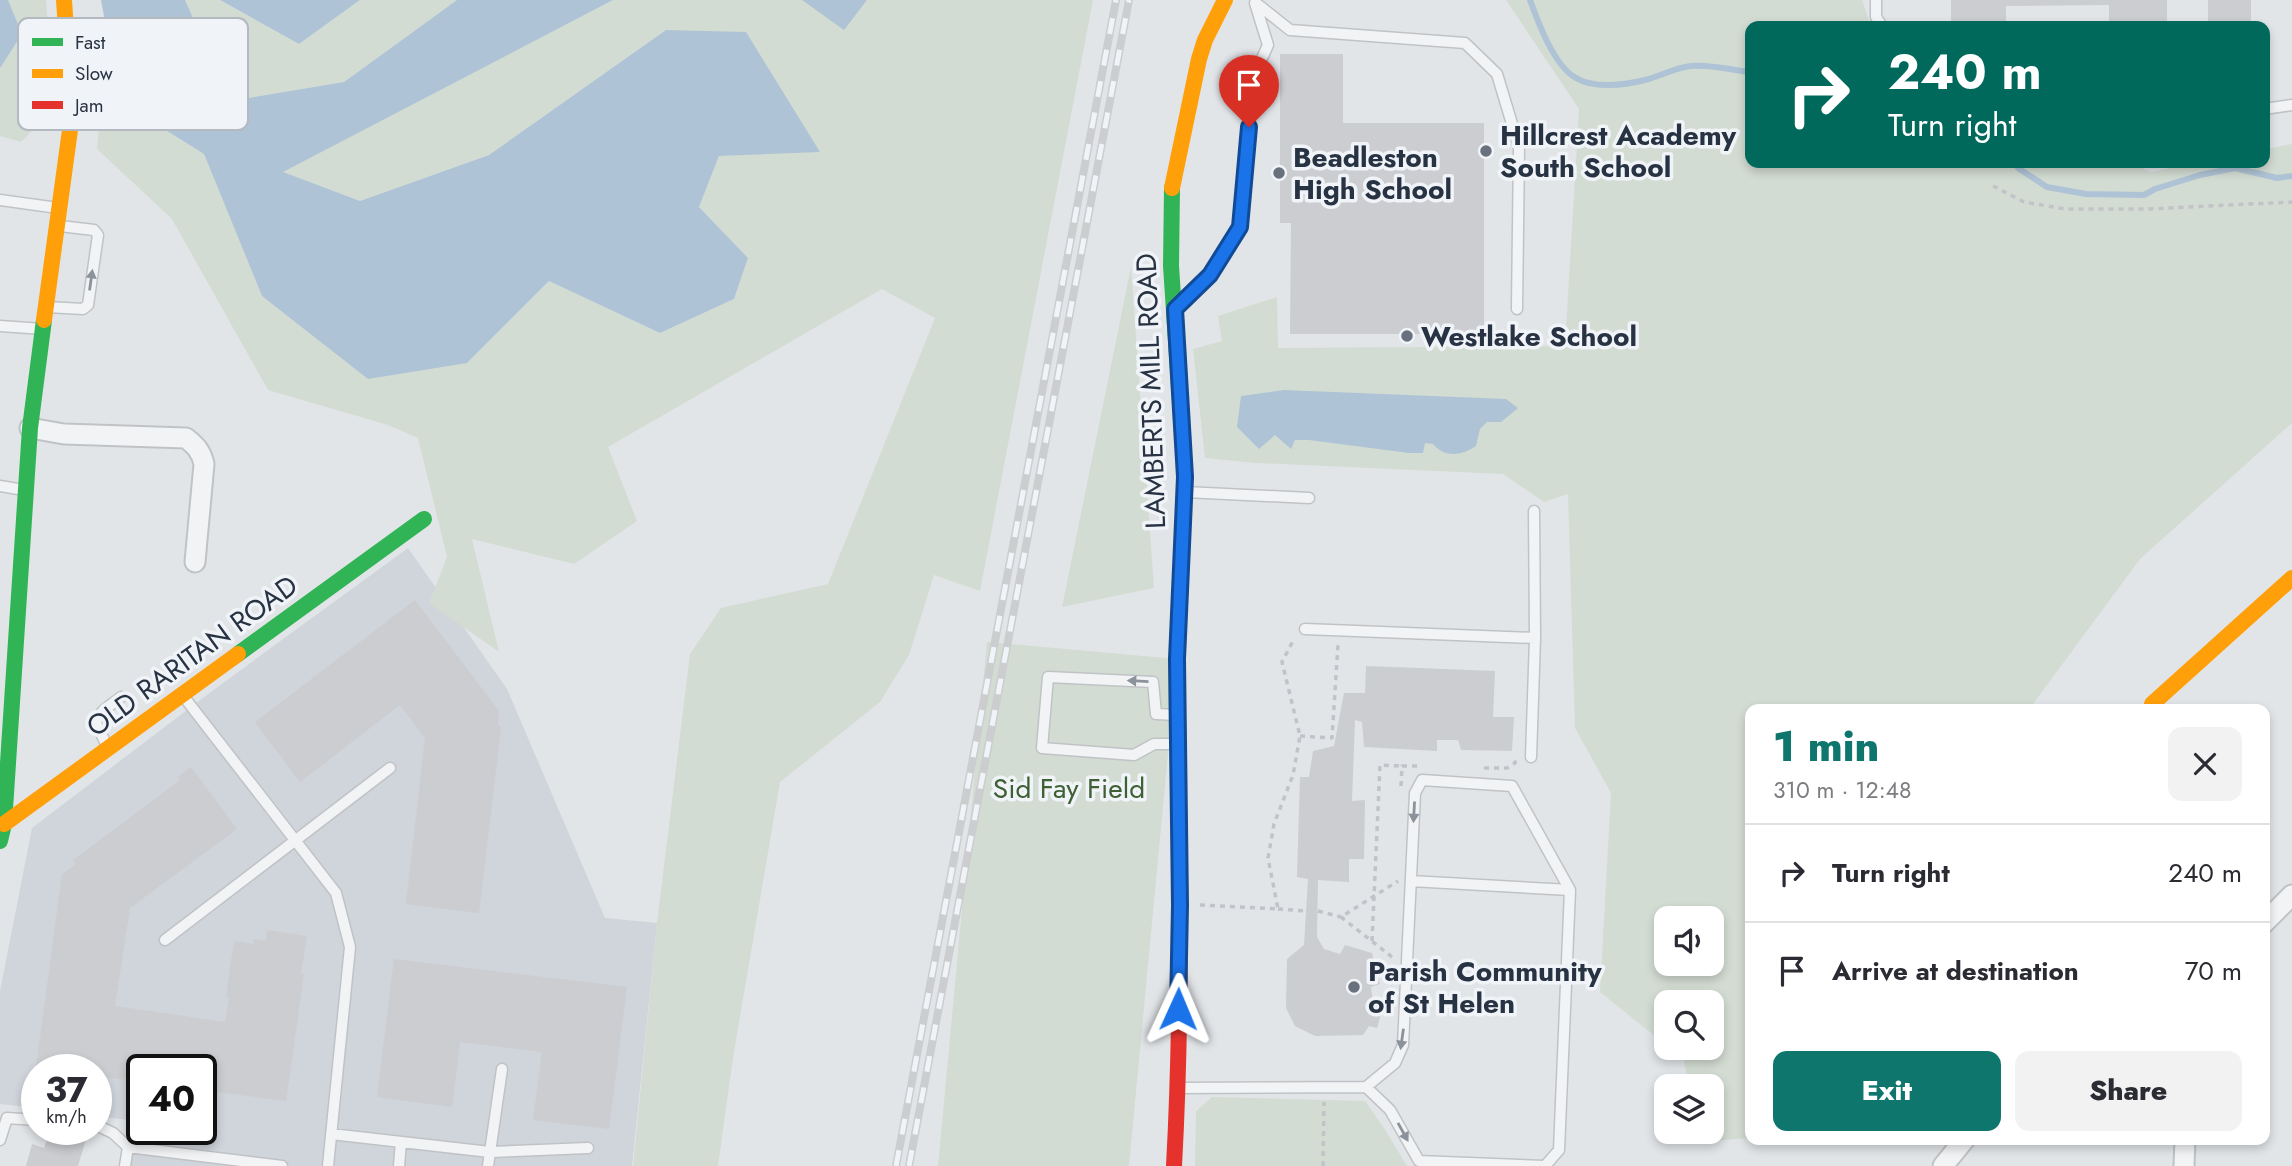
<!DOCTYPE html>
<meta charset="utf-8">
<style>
:root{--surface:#fff;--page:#f2f2f3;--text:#2b2b33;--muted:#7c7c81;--line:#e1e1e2;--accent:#0f766e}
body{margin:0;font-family:Jost,sans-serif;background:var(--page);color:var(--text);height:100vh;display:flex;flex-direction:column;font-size:26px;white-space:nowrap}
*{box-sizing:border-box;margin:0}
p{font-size:23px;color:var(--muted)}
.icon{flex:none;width:38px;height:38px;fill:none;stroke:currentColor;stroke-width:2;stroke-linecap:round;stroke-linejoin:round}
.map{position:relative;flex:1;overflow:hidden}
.details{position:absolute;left:1745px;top:704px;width:525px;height:441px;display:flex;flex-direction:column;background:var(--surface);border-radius:14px;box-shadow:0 4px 10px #0003}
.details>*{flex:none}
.hud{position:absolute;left:1745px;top:21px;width:525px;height:147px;border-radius:14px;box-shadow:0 4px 10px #0003;background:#00695c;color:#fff;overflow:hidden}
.controls{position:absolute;left:1654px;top:906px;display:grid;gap:14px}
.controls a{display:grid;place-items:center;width:70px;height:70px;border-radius:14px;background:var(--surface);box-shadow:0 4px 10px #0003;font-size:35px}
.speed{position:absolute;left:21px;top:1054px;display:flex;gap:14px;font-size:35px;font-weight:700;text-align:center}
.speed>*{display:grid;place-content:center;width:91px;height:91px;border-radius:50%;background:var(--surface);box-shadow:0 4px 10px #0003;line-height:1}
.speed small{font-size:18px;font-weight:400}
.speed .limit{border:4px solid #111;border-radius:10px;background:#fff;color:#111}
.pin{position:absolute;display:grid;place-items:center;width:60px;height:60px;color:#fff;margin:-72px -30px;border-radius:50% 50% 50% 0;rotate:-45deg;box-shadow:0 0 7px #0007}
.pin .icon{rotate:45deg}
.me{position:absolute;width:77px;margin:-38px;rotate:1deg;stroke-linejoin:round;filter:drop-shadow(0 0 5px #0008)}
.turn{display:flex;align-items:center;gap:24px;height:147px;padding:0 28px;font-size:32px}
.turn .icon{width:91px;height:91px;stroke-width:2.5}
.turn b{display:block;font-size:49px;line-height:60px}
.round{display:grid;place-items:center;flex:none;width:74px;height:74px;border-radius:14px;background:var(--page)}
.headline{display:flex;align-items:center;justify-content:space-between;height:119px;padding:0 28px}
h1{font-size:42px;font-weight:800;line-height:52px;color:var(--accent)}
.action{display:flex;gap:14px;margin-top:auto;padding:14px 28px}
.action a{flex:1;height:80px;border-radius:14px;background:var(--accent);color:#fff;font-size:28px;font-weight:800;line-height:80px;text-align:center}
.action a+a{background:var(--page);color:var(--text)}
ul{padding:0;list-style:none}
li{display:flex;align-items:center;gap:21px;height:98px;padding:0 28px;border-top:2px solid var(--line)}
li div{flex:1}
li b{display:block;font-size:26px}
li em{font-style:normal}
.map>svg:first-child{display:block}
.built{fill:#d0d4db;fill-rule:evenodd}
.green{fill:#d3dcd2;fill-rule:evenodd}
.water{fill:#aec3d5}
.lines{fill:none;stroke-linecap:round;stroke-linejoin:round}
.stream{stroke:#aec3d5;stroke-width:6}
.building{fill:#cbcdd0}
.lane-casing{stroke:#c0c3c6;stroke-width:13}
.street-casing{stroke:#c0c3c6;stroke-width:23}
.path{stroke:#c1c3c8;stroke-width:3.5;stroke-dasharray:5 5;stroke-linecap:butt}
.lane{stroke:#f2f3f4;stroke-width:10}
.street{stroke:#f2f3f4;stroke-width:19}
.fast{stroke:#30b455;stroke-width:16}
.slow{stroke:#ff9f0a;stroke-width:16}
.jam{stroke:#e5322d;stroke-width:16}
.rail-casing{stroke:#cbcdcf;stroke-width:8}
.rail{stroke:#f0f3f7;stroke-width:5;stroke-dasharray:16;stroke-linecap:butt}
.oneway{fill:#8c929c}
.route-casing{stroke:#114b97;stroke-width:18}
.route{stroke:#1a73e8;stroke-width:12}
.poi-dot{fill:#68717d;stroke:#f0f3f7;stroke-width:2.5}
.labels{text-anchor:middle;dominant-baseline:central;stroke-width:7;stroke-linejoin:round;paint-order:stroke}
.poi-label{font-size:28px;font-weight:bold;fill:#273243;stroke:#f0f3f7;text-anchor:start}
.street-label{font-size:28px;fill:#273243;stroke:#f0f3f7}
.park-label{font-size:28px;fill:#3e6033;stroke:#f0f3f7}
.key{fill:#f0f3f7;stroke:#b4b9c1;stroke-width:2}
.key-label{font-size:19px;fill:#273243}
</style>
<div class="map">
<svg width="2292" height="1166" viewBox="0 0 2292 1166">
<rect width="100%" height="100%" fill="#e2e5e8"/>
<!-- built -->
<path class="built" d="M408,548L507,689L605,918L657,923L632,1166H123L128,1120L96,1116V1069H37V1108L0,1104V991L32,828L212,691ZM142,1069H201V1129H142Z"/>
<!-- green -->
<path class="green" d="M8,0H46L54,108L21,142L0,136V68L21,34Z
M185,0H220L299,44L360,0H457L344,82L230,101Z
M613,0H802L844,29L867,0H1093L980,591L934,575L909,655L880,702L780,782L733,1058L718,1166H633L657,923L690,654L721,608L828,584L935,318L882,289L608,447L637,521L574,564L472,539L499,652L429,603L447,557L418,438L388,425L268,390L172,219L97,149L107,33L135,111L204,154L262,296L467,363L549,281L660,333L734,299L748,258L699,207L719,156L819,151L666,30L489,155L360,201L282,172Z
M1506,0H1862L1871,26H1750V163H2131L2151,172L2197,163H2264L2265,149L2292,144V423L2140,559L2033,704L2032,709H1750V1138L1699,1142L1698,1132H1712V1087H1689L1684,1060L1670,1048H1712V1003H1666V1045L1600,992L1611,793L1575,728L1568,494L1544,502L1503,474L1256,463L1205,458L1193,349L1222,341L1218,316L1277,297L1278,348L1565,346L1579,109ZM1666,919H1712V964H1666Z
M1131,267L1154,588L1062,607Z
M987,642L1177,659L1129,1166H938Z
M1212,1097L1365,1101L1384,1128L1407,1166H1195L1196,1111Z"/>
<!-- water -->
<path class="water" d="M0,0H8L22,34L0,68Z
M101,0H185L230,101L344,82L457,0H613L283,172L360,201L489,155L666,30L746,32L820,152L719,156L699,207L748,258L734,299L660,333L549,281L467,363L368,379L262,296L204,154L135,111L107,33Z
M220,0H360L299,44Z
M802,0H867L844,30Z
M1284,390L1506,399L1518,408L1501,422H1487L1480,429L1476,446C1461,456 1445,458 1433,444L1425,443L1423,453H1409L1309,440H1295L1291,449L1275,435L1259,449L1237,427L1241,396Z"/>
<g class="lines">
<!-- stream -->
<path class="stream" d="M1530,0C1538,22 1554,66 1576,78C1594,89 1625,85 1645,80C1659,77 1676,67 1691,66C1710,64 1731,70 1750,72
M2016,163L2018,168L2047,187L2086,194L2144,195L2155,189L2200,175L2235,168L2277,178L2292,176"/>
</g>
<!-- building -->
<path class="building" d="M1951,0H2167V26H2109V5L2006,6V26H1951Z
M2208,0H2251V23L2208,22Z
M1280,54H1343V123H1484V334H1290L1291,223H1280Z
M415,600L499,711L498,724L501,728L479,913L406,904L425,738L400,705L300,782L255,722Z
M1366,666L1495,671L1493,717H1514L1512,751L1461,750L1458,740H1437V751L1364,747L1362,722L1355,720L1352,801L1365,800L1364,859H1349V882L1318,880L1317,937L1324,949L1340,954L1345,945L1372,953L1380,984L1371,987L1373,1003L1383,1007L1377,1028L1369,1026L1363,1035L1315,1036L1295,1026L1286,1008L1287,959L1304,945L1308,879L1297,877L1300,777H1309L1313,751L1334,746L1344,693H1365Z
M191,767L237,829L130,908L115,1006L225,1022L229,997H226L234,941L254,944L253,939L266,941L267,930L307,936L301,974H304L286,1101L201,1090V1069H142V1082L96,1076V1069L36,1068L62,874L76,864L73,860L180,780L178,777Z
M394,959L627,987L609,1129L533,1120L542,1052L460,1042L452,1107L377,1097Z
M50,1131L87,1136L78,1166H26L32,1144L44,1148Z"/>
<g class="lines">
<!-- lane casing -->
<g class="lane-casing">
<path id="lane" d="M1876,0V17L1882,26
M1256,3L1290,30L1465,43L1497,74L1519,147L1517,309
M2264,109L2292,105
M0,200L58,208
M1177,306L1210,275L1240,227L1253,78L1268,45L1255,3
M47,307L83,309L88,305L98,235L94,230L60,226
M0,326L43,329
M0,486L24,490
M1185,492L1309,498
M1534,511L1535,638
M1305,629L1535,638L1531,757
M184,697L336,893L350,947L328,1166
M1176,744H1154L1134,755L1042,748L1048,677L1153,682L1156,714L1177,715
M108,748L96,723C98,711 112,705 121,697
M1411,881L1570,890
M165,940L390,768
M1366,1087L1390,1110L1419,1161L1544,1166
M1178,1088L1366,1087L1395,1063L1403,1045L1415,793L1422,780L1512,786L1570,890L1559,1150L1545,1166
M96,1125L113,1133L128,1147L282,1166
M331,1134L490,1152L588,1148
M0,1140L7,1118L37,1120
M125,1166L128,1147
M399,1166L401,1142
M488,1166L502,1069"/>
</g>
<!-- street casing -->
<g class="street-casing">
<path id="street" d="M30,428L64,434L186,438C196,446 201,451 204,464L195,562
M2264,923L2292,895
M1943,1166L1965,1139
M2184,1166L2185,1139"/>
</g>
<!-- path -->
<path class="path" d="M1993,186L2024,202L2065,209H2147L2292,202
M1300,736L1332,738L1338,645
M1484,768H1507L1515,763L1516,758
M1401,786L1402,766H1417
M1200,905L1278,909L1268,858L1274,824L1293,775L1300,736L1282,662L1294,639
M1278,909L1306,911
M1318,911L1341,917
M1372,941L1380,765L1402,766
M1392,957L1341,917L1398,881
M1323,1166L1324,1102"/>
<!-- lane -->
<use href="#lane" class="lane"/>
<!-- street -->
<use href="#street" class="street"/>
<!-- fast -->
<path class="fast" d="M1172,188L1171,266L1185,476L1177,659L1178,729
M238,654L424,519
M0,841L4,824L30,428L44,320"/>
<!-- slow -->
<path class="slow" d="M1172,188L1199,59L1205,40L1225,0
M44,320L70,130V90L64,0
M2151,709L2152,704L2292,578
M4,824L238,654"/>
<!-- jam -->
<path class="jam" d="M1174,1166C1182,1021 1180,875 1178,729"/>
<!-- rail casing -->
<g class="rail-casing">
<path id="rail" d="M896,1166L1116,0
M909,1166L1129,0"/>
</g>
<!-- rail -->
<use href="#rail" class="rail"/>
</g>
<!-- one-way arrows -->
<defs><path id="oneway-solid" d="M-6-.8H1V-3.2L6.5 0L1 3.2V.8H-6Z" transform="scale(1.75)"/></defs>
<g class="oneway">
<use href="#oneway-solid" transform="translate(91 280) rotate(-82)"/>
<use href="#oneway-solid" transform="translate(1138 681) rotate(-177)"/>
<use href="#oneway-solid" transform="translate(1414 812) rotate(93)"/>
<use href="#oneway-solid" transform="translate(1402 1039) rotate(98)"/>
<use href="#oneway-solid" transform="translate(1403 1132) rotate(61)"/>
</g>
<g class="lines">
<!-- route casing -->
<g class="route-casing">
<path id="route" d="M1178,1009L1180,905L1177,659L1185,477L1175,309L1210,275L1240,227L1249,127"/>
</g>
<!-- route -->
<use href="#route" class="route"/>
</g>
<!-- markers -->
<g class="poi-dot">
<circle cx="1486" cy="151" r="7"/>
<circle cx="1279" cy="173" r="7"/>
<circle cx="1407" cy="336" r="7"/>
<circle cx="1354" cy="987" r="7"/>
</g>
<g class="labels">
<!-- poi labels -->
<g class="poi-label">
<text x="1500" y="135">Hillcrest Academy<tspan x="1500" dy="32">South School</tspan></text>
<text x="1293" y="157">Beadleston<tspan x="1293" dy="32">High School</tspan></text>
<text x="1421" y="336">Westlake School</text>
<text x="1368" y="971">Parish Community<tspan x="1368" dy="32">of St Helen</tspan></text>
</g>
<!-- street labels -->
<g class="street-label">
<text transform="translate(1151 391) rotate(-92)">LAMBERTS MILL ROAD</text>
<text transform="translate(192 656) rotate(-36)">OLD RARITAN ROAD</text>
</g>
<!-- park labels -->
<g class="park-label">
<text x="1069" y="788">Sid Fay Field</text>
</g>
</g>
<!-- legend -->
<rect x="18" y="18" width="230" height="112" rx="10" class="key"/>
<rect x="32" y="38" width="31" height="8" fill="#30b455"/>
<rect x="32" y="69" width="31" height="9" fill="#ff9f0a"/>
<rect x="32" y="101" width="31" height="8" fill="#e5322d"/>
<g class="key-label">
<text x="75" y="49">Fast</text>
<text x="75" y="80">Slow</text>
<text x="75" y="112">Jam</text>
</g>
</svg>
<div class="controls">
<a><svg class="icon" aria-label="sound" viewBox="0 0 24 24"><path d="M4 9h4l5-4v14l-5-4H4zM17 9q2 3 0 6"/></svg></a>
<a><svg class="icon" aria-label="search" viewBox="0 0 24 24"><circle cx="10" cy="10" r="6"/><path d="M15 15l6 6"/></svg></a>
<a><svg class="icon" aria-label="layers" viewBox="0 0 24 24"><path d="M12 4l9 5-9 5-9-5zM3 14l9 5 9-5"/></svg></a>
</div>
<div class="speed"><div>37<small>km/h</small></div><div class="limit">40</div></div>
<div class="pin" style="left:1249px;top:127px;background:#d93025"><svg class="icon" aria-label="arrive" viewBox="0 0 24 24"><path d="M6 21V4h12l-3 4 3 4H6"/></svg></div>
<svg class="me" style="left:1178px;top:1009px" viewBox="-20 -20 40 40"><path d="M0-17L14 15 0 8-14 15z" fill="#1a73e8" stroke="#fff" stroke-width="4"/></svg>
<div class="hud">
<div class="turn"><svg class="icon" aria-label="right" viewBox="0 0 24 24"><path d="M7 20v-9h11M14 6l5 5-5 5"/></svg><div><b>240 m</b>Turn right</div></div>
</div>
<section class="details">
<div class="headline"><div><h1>1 min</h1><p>310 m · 12:48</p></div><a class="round"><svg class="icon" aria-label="close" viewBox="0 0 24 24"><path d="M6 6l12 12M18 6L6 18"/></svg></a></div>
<ul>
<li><svg class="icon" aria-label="right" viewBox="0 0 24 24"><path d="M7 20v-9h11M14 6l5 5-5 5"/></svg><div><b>Turn right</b></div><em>240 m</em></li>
<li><svg class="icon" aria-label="arrive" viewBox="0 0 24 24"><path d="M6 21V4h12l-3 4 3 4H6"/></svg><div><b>Arrive at destination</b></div><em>70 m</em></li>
</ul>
<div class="action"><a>Exit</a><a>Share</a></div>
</section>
</div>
